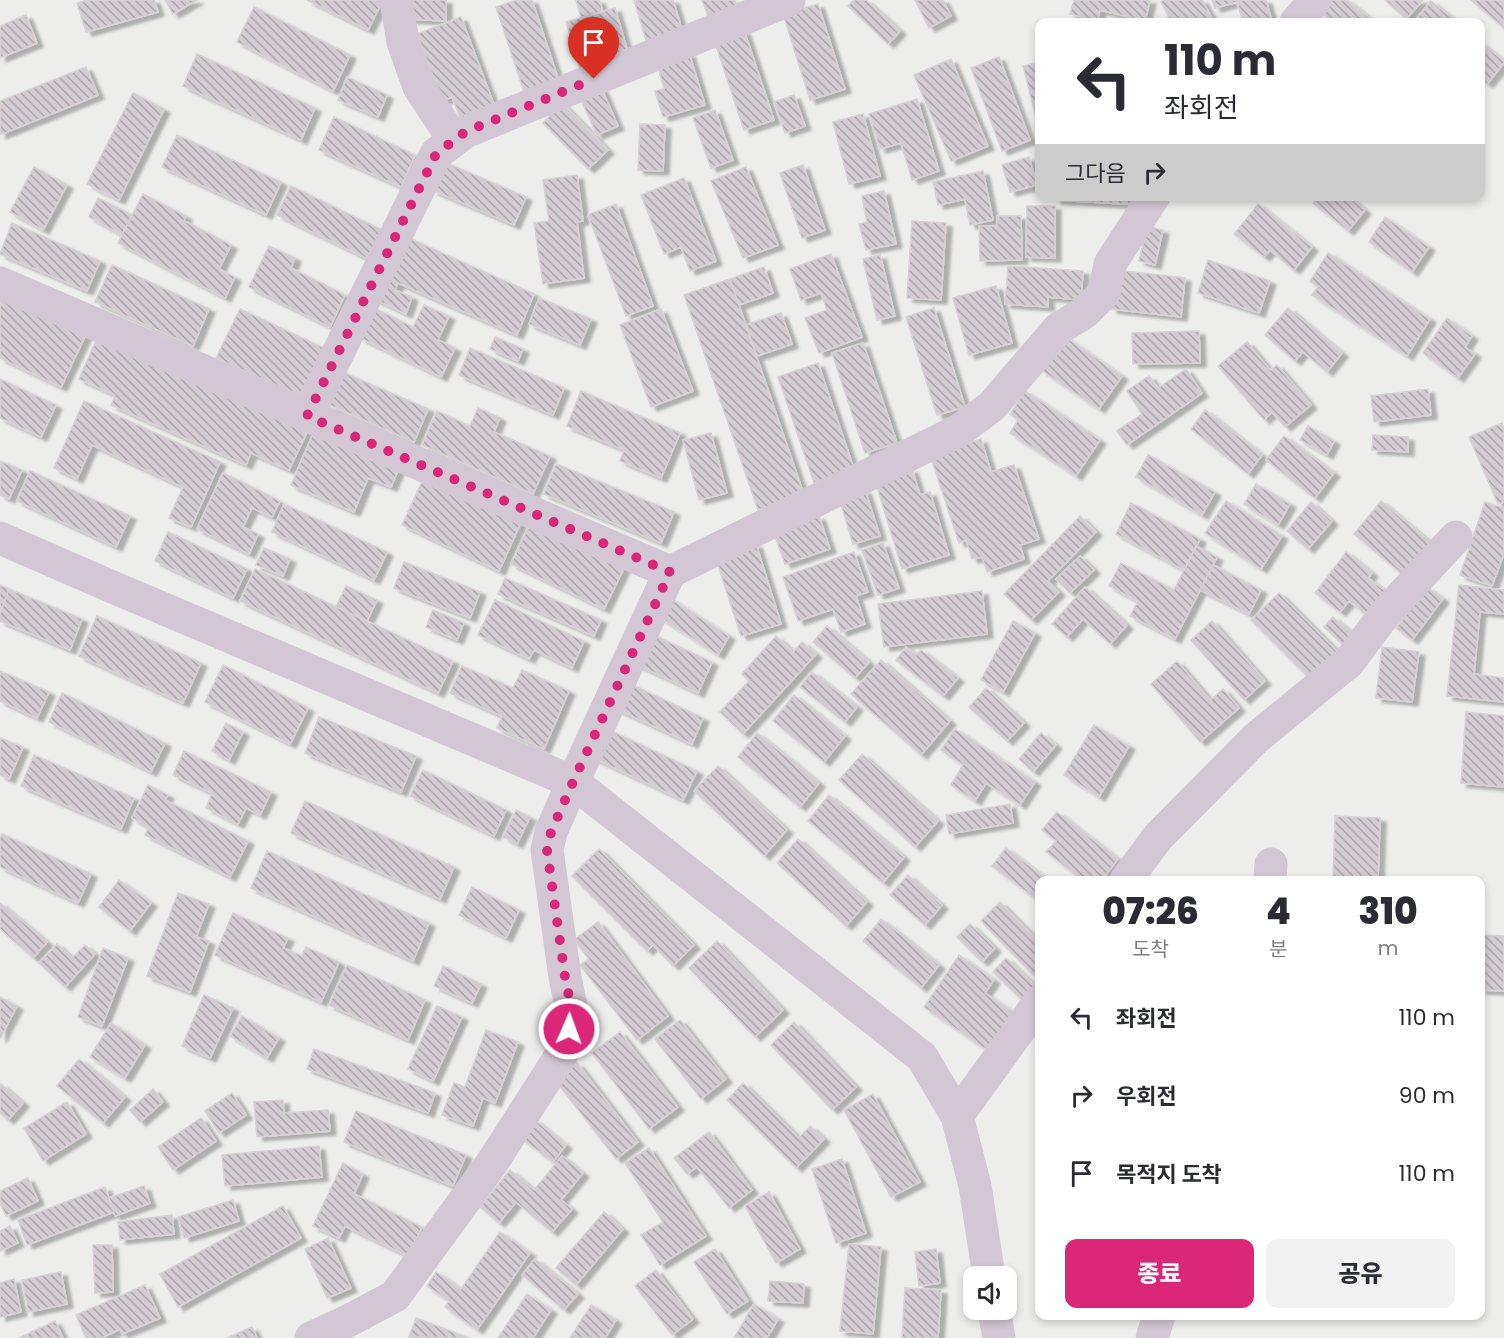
<!DOCTYPE html>
<html lang="ko">
<meta charset="utf-8">
<style>
:root{--surface:#fff;--page:#f2f2f3;--text:#2b2b33;--muted:#7c7c81;--accent:#db2777}
body{margin:0;font-family:Poppins,"Noto Sans KR",sans-serif;background:var(--page);color:var(--text);height:100vh;display:flex;flex-direction:column;font-size:22px;white-space:nowrap}
*{box-sizing:border-box;margin:0}
p{font-size:20px;color:var(--muted)}
.icon{flex:none;width:33px;height:33px;fill:none;stroke:currentColor;stroke-width:2;stroke-linecap:round;stroke-linejoin:round}
.map{position:relative;flex:1;overflow:hidden}
.drawer{position:absolute;left:1035px;top:876px;width:450px;height:444px;display:flex;flex-direction:column;background:var(--surface);border-radius:12px;box-shadow:0 3px 9px #0003}
.drawer>*{flex:none}
.banner{position:absolute;left:1035px;top:18px;width:450px;height:183px;border-radius:12px;box-shadow:0 3px 9px #0003;background:#fff;color:var(--text);overflow:hidden}
.tools{position:absolute;left:963px;top:1266px;display:grid;gap:12px}
.tools a{display:grid;place-items:center;width:54px;height:54px;border-radius:12px;background:var(--surface);box-shadow:0 3px 9px #0003;font-size:30px}
.pin{position:absolute;display:grid;place-items:center;width:51px;height:51px;color:#fff;margin:-62px -26px;border-radius:50% 50% 50% 0;rotate:-45deg;box-shadow:0 0 6px #0007}
.pin .icon{rotate:45deg}
.me{position:absolute;width:66px;margin:-33px;rotate:2deg;stroke-linejoin:round;filter:drop-shadow(0 0 4px #0008)}
.turn{display:flex;align-items:center;gap:21px;height:126px;padding:0 30px;font-size:27px}
.turn .icon{width:78px;height:78px;stroke-width:2.5}
.turn b{display:block;font-size:42px;line-height:51px}
.then{display:flex;align-items:center;height:57px;padding:0 30px;background:#0003;gap:12px;font-size:22px}
.eta{display:flex;justify-content:space-evenly;align-items:center;height:102px;text-align:center}
.eta b{font-size:36px;font-weight:800;line-height:42px}
.button{display:flex;gap:12px;margin-top:auto;padding:12px 30px}
.button a{flex:1;height:69px;border-radius:12px;background:var(--accent);color:#fff;font-size:24px;font-weight:800;line-height:69px;text-align:center}
.button a+a{background:var(--page);color:var(--text)}
ul{padding:0;list-style:none}
li{display:flex;align-items:center;gap:18px;height:78px;padding:0 30px}
li div{flex:1}
li b{display:block;font-size:22px}
li em{font-style:normal}
.map>svg:first-child{display:block}
.building{fill:url(#building-back-hatch);stroke:#d7d0d5;stroke-width:1.5;filter:url(#shadow)}
.lines{fill:none;stroke-linecap:round;stroke-linejoin:round}
.minor{stroke:#d4c7d5;stroke-width:33}
.route{stroke:#db2777;stroke-width:10;stroke-dasharray:0 18}
</style>
<div class="map">
<svg width="1504" height="1338" viewBox="0 0 1504 1338">
<defs>
<pattern id="building-back-hatch" width="6" height="6" patternUnits="userSpaceOnUse" patternTransform="scale(1.5)"><rect width="6" height="6" fill="#d2ccd2"/><path d="M-1 5l2 2M0 0l6 6M5-1l2 2" fill="none" stroke="#ada7ad"/></pattern>
<filter id="shadow"><feDropShadow dx="6" dy="4" stdDeviation="1.5" flood-color="#0004"/></filter>
</defs>
<rect width="100%" height="100%" fill="#edeeec"/>
<!-- building -->
<path class="building" d="M87,0H154L158,12L86,32L77,3Z
M165,0H197L173,14Z
M307,0H383L368,30Z
M408,0H446V21L407,19Z
M517,0H532L561,87L526,98L496,7Z
M576,0H599L603,12L581,18Z
M634,0H673L684,36L648,47Z
M702,0H735L739,14L711,24Z
M854,0H866L900,31L888,44L848,6Z
M915,0H943L951,16L929,28Z
M1074,0H1150L1145,21L1100,10L1097,21L1070,14Z
M1164,0H1202L1214,22H1171L1161,2Z
M1212,0H1266L1272,22H1243L1237,2L1215,8Z
M1325,0H1347L1374,22H1332L1317,10Z
M1385,0H1423L1406,19Z
M1471,0H1504V28Z
M1431,1L1457,22H1414Z
M818,4L845,89L810,100L783,14Z
M254,7L350,55L333,91L237,42Z
M615,8L629,56L580,70L566,22Z
M26,15L37,43L0,58V26Z
M461,17L496,110L462,123L452,97L442,101L417,34Z
M744,30L774,120L744,130L714,40Z
M1480,42L1504,61V63L1487,84L1480,78Z
M689,53L705,105L663,117L655,91L664,89L657,63Z
M197,54L315,108L301,140L183,86Z
M999,57L1030,140L1002,151L971,68Z
M951,59L988,146L951,161L914,75Z
M1040,62V116L1036,117L1023,66Z
M86,67L98,95L0,135V101Z
M347,77L387,95L378,117L338,100Z
M601,87L618,126L597,135L579,96Z
M133,93L164,109L119,200L87,184Z
M794,95L805,126L785,133L774,102Z
M917,99L939,171L912,180L901,143L880,149L869,114Z
M562,103L608,150L588,169L543,123Z
M715,110L733,160L711,168L693,118Z
M863,114L880,176L849,184L833,122Z
M334,117L415,155L401,187L319,150Z
M640,124L665,125L663,171L638,170Z
M177,135L281,182L266,215L162,167Z
M1029,157L1037,185L1010,192L1002,165Z
M444,162L526,197L514,225L432,190Z
M803,165L825,230L802,238L780,173Z
M34,167L67,185L43,230L10,212Z
M746,167L778,245L743,258L711,181Z
M983,171L993,220L970,225L965,199L938,205L933,182Z
M577,175L583,221L577,222L584,278L543,284L534,223L549,221L543,180Z
M684,178L716,261L690,271L681,247L664,254L641,195Z
M291,186L382,230L368,259L277,215Z
M884,191L896,244L866,250L859,224L867,222L862,196Z
M143,194L186,216L184,221L231,245L219,269L235,277L225,298L118,243Z
M1055,196H1141L1140,205L1055,200Z
M1318,196H1348L1365,210L1348,231L1313,203Z
M98,198L132,215L122,235L89,217Z
M616,204L653,306L626,316L588,215Z
M1258,204L1312,247L1294,270L1270,250L1264,257L1234,234Z
M1027,206H1055V258L1026,257Z
M997,216H1021L1022,260L980,261L979,226H997Z
M1385,217L1429,247L1412,272L1369,242Z
M912,221L946,223L941,300L907,298Z
M12,223L100,261L87,291L0,254Z
M1147,226L1163,230L1155,265L1139,261Z
M402,235L534,294L517,335L398,283L395,290L412,297L406,314L374,299Z
M269,246L295,258L291,268L345,295L330,327L249,287Z
M1328,253L1430,319L1407,356L1312,295L1318,287L1310,281Z
M831,254L862,337L819,353L805,318L827,310L821,293L801,300L790,269Z
M880,255L895,316L877,320L863,259Z
M1208,260L1270,281L1259,313L1198,293Z
M112,265L209,309L193,346L95,302Z
M1008,266L1083,271L1081,300L1048,297V307L1005,304Z
M764,267L773,293L739,305L730,279Z
M1116,270L1185,278L1181,317L1111,309Z
M730,279L804,495L758,510L684,295Z
M996,286L1012,343L969,355L953,298Z
M0,291L87,332L61,387L0,358Z
M539,298L591,319L580,345L529,324Z
M424,305L449,316L438,340L455,348L441,377L360,338L374,308L413,327Z
M934,308L965,407L937,415L906,317Z
M1288,308L1342,353L1327,372L1303,352L1295,361L1265,335Z
M240,309L326,349L304,398L216,358Z
M661,309L693,391L651,407L620,325Z
M781,313L792,344L757,356L746,325Z
M1447,318L1472,336L1465,347L1475,354L1458,378L1423,353Z
M1199,331L1200,363L1133,364L1132,333Z
M99,334L309,428L289,470L251,453L246,465L111,405L115,395L79,379Z
M1064,336L1122,376L1099,409L1041,370Z
M495,337L523,349L518,361L490,349Z
M1247,342L1270,370L1277,365L1311,405L1285,427L1272,412L1264,420L1218,366Z
M863,343L897,443L865,453L832,353Z
M470,348L564,388L553,415L459,375Z
M818,363L854,469L814,483L778,377Z
M1186,369L1202,393L1127,445L1117,431L1142,414L1127,391L1149,376L1158,388Z
M340,371L428,409L414,442L327,404Z
M0,379L56,405L41,437L0,418Z
M1428,389L1431,415L1374,422L1371,396Z
M581,391L680,433L661,478L620,461L624,450L567,426Z
M1025,391L1100,440L1076,476L1010,433L1018,420L1010,414Z
M84,401L220,462L191,527L169,518L183,487L92,445L77,479L54,468Z
M478,408L500,418L494,432L550,456L533,494L422,445L437,411L470,426Z
M1205,410L1262,455L1248,474L1191,429Z
M1502,423L1504,429V502L1498,504L1469,437Z
M1308,426L1334,441L1327,455L1300,440Z
M315,429L400,466L391,487L368,478L354,512L291,485Z
M711,433L727,493L699,500L683,440Z
M1373,435L1408,437V452L1372,450Z
M1284,436L1334,473L1315,498L1266,460Z
M981,439L991,472L1014,465L1039,539L1020,545L1024,559L987,572L982,557L972,559L966,540L959,543L930,455Z
M1148,455L1215,492L1202,515L1136,477Z
M0,461L22,470L9,499L0,495Z
M556,464L674,512L661,543L544,494Z
M912,469L920,495L930,492L949,555L902,569L875,480Z
M30,471L130,516L116,547L17,501Z
M223,473L280,501L272,517L252,508L243,527L258,534L249,554L197,529Z
M425,475L522,520L499,571L402,525Z
M1256,484L1290,504L1278,525L1244,504Z
M865,490L880,536L853,544L839,498Z
M1226,501L1282,536L1261,569L1205,533Z
M1381,501L1436,547L1409,580L1354,534Z
M1311,502L1332,521L1308,549L1287,531Z
M1485,502L1504,508V553L1492,586L1460,575Z
M1131,503L1200,539L1184,570L1116,534Z
M284,504L387,552L374,580L272,532Z
M819,516L830,549L785,564L773,531Z
M1080,516L1096,532L1048,581L1059,592L1031,620L1004,594Z
M531,521L625,566L604,609L511,564Z
M168,532L247,569L233,598L155,561Z
M883,543L899,588L878,595L862,550Z
M756,544L781,624L741,636L715,556Z
M1196,546L1217,557L1175,639L1130,616L1138,601L1109,586L1121,563L1174,590Z
M264,548L290,559L283,576L256,565Z
M854,552L868,592L856,596L865,624L841,632L833,609L798,621L783,577Z
M1346,552L1372,573L1368,578L1392,596L1373,620L1349,601L1340,612L1315,593Z
M1080,556L1094,570L1070,593L1056,579Z
M404,562L480,592L470,618L394,588Z
M1213,565L1261,590L1249,614L1200,590Z
M255,569L453,661L438,693L240,601Z
M505,578L601,620L594,636L498,594Z
M0,585L9,589L0,613Z
M1459,585L1504,590V614L1480,612L1474,674L1504,678V702L1447,696Z
M346,586L377,600L367,621L336,607Z
M1085,587L1127,625L1110,644L1083,619L1067,637L1052,624Z
M1427,587L1443,599L1412,640L1396,628Z
M9,589L82,619L70,650L0,621V613Z
M982,591L987,634L884,647L878,604Z
M1279,593L1339,653L1311,680L1251,620Z
M671,599L729,636L718,655L659,617Z
M495,600L584,641L572,668L534,650L529,659L478,635Z
M433,610L464,623L457,640L426,627Z
M97,616L201,663L183,703L79,656Z
M1333,617L1353,634L1343,645L1324,627Z
M1013,621L1035,633L1003,692L981,680Z
M1212,621L1265,681L1244,700L1191,640Z
M827,626L869,662L855,678L813,642Z
M649,633L712,662L698,693L635,664Z
M776,636L793,652L802,642L816,654L743,734L720,712L749,681L742,674Z
M906,647L916,655L921,650L958,678L943,696L896,660Z
M1382,647L1419,652L1412,702L1376,698Z
M881,660L950,721L921,755L851,694Z
M1177,661L1210,700L1223,689L1239,708L1200,742L1151,684Z
M223,665L308,708L290,744L205,702Z
M462,666L513,688L522,670L569,691L544,749L497,728L502,716L450,693Z
M0,671L49,692L37,718L0,701Z
M812,672L857,707L845,722L800,687Z
M626,682L703,718L692,744L614,708Z
M986,688L1024,723L1007,741L969,707Z
M62,693L165,743L151,772L49,722Z
M794,695L845,736L824,762L773,721Z
M1466,712L1504,716V787L1461,783Z
M319,717L416,756L401,792L305,753Z
M226,723L243,732L229,760L212,751Z
M1094,725L1129,746L1099,797L1064,775Z
M605,728L697,771L683,800L591,757Z
M955,729L1035,782L1020,805L986,783L975,801L951,785L963,765L941,750Z
M757,733L819,783L800,807L738,757Z
M1041,733L1056,745L1033,772L1019,759Z
M0,738L23,747L9,779L0,775Z
M184,751L271,792L260,815L246,808L238,824L206,808L212,793L173,775Z
M862,754L938,821L915,847L839,780Z
M34,755L134,798L121,829L21,786Z
M718,766L787,830L764,856L694,791Z
M423,770L506,810L494,836L410,796Z
M148,785L168,795L165,800L248,841L230,877L145,835L149,827L132,818Z
M829,795L904,857L883,883L808,821Z
M305,801L454,867L440,899L291,833Z
M1010,804L1013,823L949,834L946,815Z
M516,810L530,817L517,844L503,837Z
M1057,812L1118,859L1102,880H1083L1046,852L1056,841L1042,830Z
M1335,816L1380,818L1378,880H1333Z
M2,834L91,874L78,903L0,867V838Z
M798,839L867,902L846,926L777,863Z
M1006,848L1048,880H1040V902L992,866Z
M599,849L694,945L673,966L653,945L647,951L572,876Z
M267,851L429,923L413,961L251,888Z
M908,875L942,905L925,925L890,895Z
M119,880L151,903L130,931L99,907Z
M472,887L519,910L506,938L459,915Z
M178,893L209,904L196,937L209,941L190,992L147,976Z
M1000,902L1040,943V971L1034,976L981,921Z
M0,903L47,942L33,958L0,929Z
M233,913L288,938L283,948L302,956L306,947L339,962L321,1002L215,955Z
M881,919L939,965L921,988L863,941Z
M598,922L668,1016L637,1040L580,965L589,959L574,940Z
M970,924L995,948L982,962L957,937Z
M1480,935L1504,936V991L1480,990Z
M717,941L783,1010L755,1037L689,968Z
M57,944L72,958L85,945L95,954L65,987L39,963Z
M103,948L128,958L102,1026L78,1017Z
M959,955L994,980L985,993L1013,1012L987,1050L924,1007Z
M1006,958L1036,987L1023,1001L993,972Z
M347,965L425,1000L408,1040L329,1005Z
M443,966L481,984L472,1003L434,986Z
M204,995L233,1008L210,1058L182,1046Z
M0,997L17,1006L0,1039Z
M437,1006L462,1017L433,1081L408,1069Z
M242,1016L279,1038L267,1058L230,1036Z
M680,1020L726,1079L701,1099L655,1039Z
M794,1022L856,1087L832,1110L771,1045Z
M111,1023L145,1045L125,1078L90,1057Z
M486,1030L518,1042L495,1103L483,1098L473,1126L442,1115L454,1083L465,1087Z
M620,1032L678,1107L649,1129L592,1053Z
M314,1049L435,1093L428,1113L307,1069Z
M79,1059L125,1097L103,1123L57,1086Z
M577,1063L638,1142L616,1159L555,1080Z
M743,1083L799,1138L810,1126L824,1139L796,1168L727,1100Z
M1,1084L23,1103L8,1120L0,1113V1086Z
M153,1089L163,1102L140,1122L130,1110Z
M232,1093L246,1115L219,1133L205,1111Z
M873,1094L920,1182L891,1197L844,1110Z
M283,1100L284,1113L328,1110L330,1131L257,1137L254,1102Z
M67,1102L86,1134L43,1161L24,1128Z
M356,1111L466,1155L453,1186L344,1142Z
M201,1118L216,1141L173,1170L158,1147Z
M535,1120L566,1145L553,1162L521,1138Z
M709,1132L752,1190L729,1208L697,1167L687,1174L674,1158Z
M319,1146L322,1177L225,1186L222,1155Z
M649,1148L706,1236L660,1265L641,1235L663,1222L625,1163Z
M562,1156L583,1173L561,1200L572,1209L552,1232L516,1202L499,1223L480,1207L510,1170L534,1190Z
M842,1159L866,1233L836,1243L812,1169Z
M343,1163L363,1174L354,1194L422,1227L408,1256L345,1226L339,1238L313,1226Z
M28,1178L38,1201L6,1216L0,1203V1191Z
M144,1186L150,1203L115,1216L109,1198Z
M105,1187L114,1212L27,1245L18,1220Z
M769,1192L800,1249L776,1263L745,1206Z
M233,1200L239,1221L184,1238L178,1217Z
M283,1206L301,1238L178,1307L160,1274Z
M604,1212L623,1229L576,1285L556,1268Z
M172,1215L174,1234L120,1240L118,1222Z
M10,1226L18,1243L0,1251V1231Z
M500,1232L530,1253L477,1330L445,1307L449,1301L427,1286L436,1272L461,1289Z
M328,1238L351,1288L327,1298L305,1249Z
M849,1244L881,1247L873,1334L840,1331Z
M93,1245H112L113,1292L95,1293Z
M715,1249L748,1301L727,1314L694,1262Z
M936,1249L940,1283L919,1286L915,1252Z
M535,1259L578,1294L564,1310L522,1275Z
M656,1270L693,1319L672,1335L635,1286Z
M61,1272L67,1304L28,1312L22,1280Z
M14,1279L21,1312L0,1317V1283Z
M770,1281L804,1284L803,1303L768,1301Z
M145,1285L160,1318L122,1334L120,1329L104,1337V1338H86L76,1315Z
M905,1288L941,1290L938,1338H902Z
M527,1294L551,1310L533,1338H498Z
M754,1304L778,1319L767,1338H734Z
M591,1305L616,1320L605,1338H570Z
M416,1318L469,1338L409,1337Z
M55,1321L63,1338H19Z
M252,1327L257,1338H227Z"/>
<g class="lines">
<!-- minor -->
<path class="minor" d="M396,0L403,42L419,87L454,140
M1296,22L1315,0
M0,283L670,572L573,782L551,832L547,850L565,977L571,1006L569,1029L562,1054L492,1163L395,1296L348,1321L311,1338
M307,416L436,154L465,132L789,0
M0,538L110,586L573,782L922,1057L957,1116L975,1186L989,1276
M670,572L960,430L992,406L1058,329L1084,313L1104,293L1110,264L1154,196
M1126,880L1158,837L1256,738L1349,662L1384,615L1456,537
M1270,880L1271,864
M957,1116L1040,1001
M994,1310L999,1338
M1152,1338L1159,1316"/>
</g>
<g class="lines">
<!-- route -->
<path class="route" d="M569,1029L571,1006L565,977L547,850L551,832L573,782L670,572L307,416L436,154L465,132L594,79"/>
</g>
</svg>
<div class="tools">
<a><svg class="icon" aria-label="sound" viewBox="0 0 24 24"><path d="M4 9h4l5-4v14l-5-4H4zM17 9q2 3 0 6"/></svg></a>
</div>
<div class="pin" style="left:594px;top:79px;background:#d93025"><svg class="icon" aria-label="arrive" viewBox="0 0 24 24"><path d="M6 21V4h12l-3 4 3 4H6"/></svg></div>
<svg class="me" style="left:569px;top:1029px" viewBox="-20 -20 40 40"><circle r="17" fill="#db2777" stroke="#fff" stroke-width="3"/><path d="M0-11L8 9 0 5-8 9z" fill="#fff"/></svg>
<div class="banner">
<div class="turn"><svg class="icon" aria-label="left" viewBox="0 0 24 24"><path d="M17 20v-9H6M10 6l-5 5 5 5"/></svg><div><b>110 m</b>좌회전</div></div>
<div class="then">그다음<svg class="icon" aria-label="right" viewBox="0 0 24 24"><path d="M7 20v-9h11M14 6l5 5-5 5"/></svg></div>
</div>
<section class="drawer">
<div class="eta">
<div><b>07:26</b><p>도착</p></div>
<div><b>4</b><p>분</p></div>
<div><b>310</b><p>m</p></div>
</div>
<ul>
<li><svg class="icon" aria-label="left" viewBox="0 0 24 24"><path d="M17 20v-9H6M10 6l-5 5 5 5"/></svg><div><b>좌회전</b></div><em>110 m</em></li>
<li><svg class="icon" aria-label="right" viewBox="0 0 24 24"><path d="M7 20v-9h11M14 6l5 5-5 5"/></svg><div><b>우회전</b></div><em>90 m</em></li>
<li><svg class="icon" aria-label="arrive" viewBox="0 0 24 24"><path d="M6 21V4h12l-3 4 3 4H6"/></svg><div><b>목적지 도착</b></div><em>110 m</em></li>
</ul>
<div class="button"><a>종료</a><a>공유</a></div>
</section>
</div>
